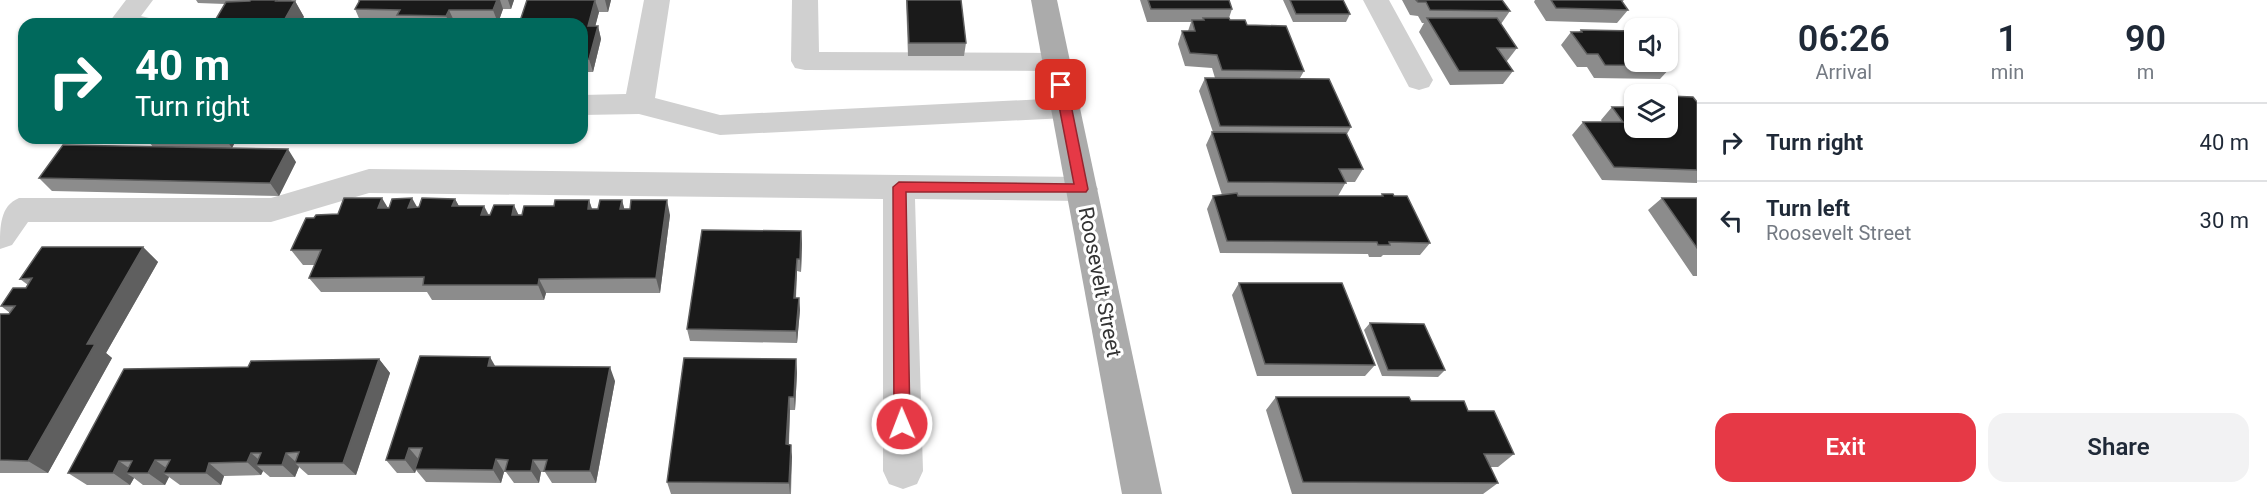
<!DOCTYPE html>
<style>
:root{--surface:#fff;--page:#f2f2f3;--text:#1f2937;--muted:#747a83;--line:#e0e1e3;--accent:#e63946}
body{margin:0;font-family:Roboto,sans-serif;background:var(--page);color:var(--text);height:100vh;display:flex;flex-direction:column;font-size:22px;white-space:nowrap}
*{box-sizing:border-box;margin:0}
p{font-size:20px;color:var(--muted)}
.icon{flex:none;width:33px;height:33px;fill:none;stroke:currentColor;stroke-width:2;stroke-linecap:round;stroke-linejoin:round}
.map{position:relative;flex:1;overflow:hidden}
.side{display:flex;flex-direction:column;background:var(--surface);width:570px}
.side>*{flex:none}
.guide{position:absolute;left:18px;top:18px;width:570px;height:126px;border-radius:18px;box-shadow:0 2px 4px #0004;background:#00695c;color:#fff;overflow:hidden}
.fabs{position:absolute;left:1624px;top:18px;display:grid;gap:12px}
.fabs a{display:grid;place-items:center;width:54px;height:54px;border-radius:12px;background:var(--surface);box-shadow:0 2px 4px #0004;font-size:30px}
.pin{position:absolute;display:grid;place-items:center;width:51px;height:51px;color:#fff;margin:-26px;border-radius:12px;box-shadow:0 3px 9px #0006}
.me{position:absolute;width:66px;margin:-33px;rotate:359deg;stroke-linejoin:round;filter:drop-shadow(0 0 4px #0008)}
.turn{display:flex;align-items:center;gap:21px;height:126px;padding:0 18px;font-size:27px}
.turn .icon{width:78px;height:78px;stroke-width:2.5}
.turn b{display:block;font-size:42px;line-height:51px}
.eta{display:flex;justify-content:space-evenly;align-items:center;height:102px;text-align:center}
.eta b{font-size:36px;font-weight:600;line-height:42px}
.cta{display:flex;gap:12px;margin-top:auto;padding:12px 18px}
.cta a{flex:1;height:69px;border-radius:18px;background:var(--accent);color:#fff;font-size:24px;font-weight:600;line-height:69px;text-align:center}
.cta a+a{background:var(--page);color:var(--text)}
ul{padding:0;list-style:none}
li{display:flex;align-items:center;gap:18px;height:78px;padding:0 18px;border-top:2px solid var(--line)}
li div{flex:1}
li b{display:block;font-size:22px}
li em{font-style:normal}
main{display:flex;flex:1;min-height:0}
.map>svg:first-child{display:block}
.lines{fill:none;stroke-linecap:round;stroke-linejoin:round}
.minor{fill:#d0d0d0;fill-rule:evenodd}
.major{fill:#ababab;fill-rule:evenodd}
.wall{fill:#8c8c8c}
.shaded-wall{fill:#5f5f5f}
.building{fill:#1a1a1a;stroke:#5f5f5f;stroke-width:1.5}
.route{fill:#e63946;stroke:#96252e;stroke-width:1.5}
.labels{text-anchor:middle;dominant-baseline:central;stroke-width:6;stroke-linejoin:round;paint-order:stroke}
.street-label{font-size:21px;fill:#333;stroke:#fff}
</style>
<main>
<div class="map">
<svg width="1697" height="494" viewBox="0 0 1697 494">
<rect width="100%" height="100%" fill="#fff"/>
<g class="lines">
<!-- minor -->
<path class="minor" d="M126,0H153L141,16L149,18L152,24H112L110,21Z
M644,0H670L655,98L720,115L1066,98L1076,101L1081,108L1076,115L1066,118L720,135L639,114L582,115V95L626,94Z
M792,0H818L819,52L1056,53L1066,55L1070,62L1066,69L1056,71L805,70L795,68L791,61Z
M1363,0H1389L1433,80L1429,87L1419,90L1409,87Z
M369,169L1082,177L1093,181L1098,189L1093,197L1082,201L915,199L923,471L917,484L903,489L889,484L883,471V199L369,193L271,222H28L12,245L0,249C0,226 0,206 19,198H271Z"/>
<!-- major -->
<path class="major" d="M1031,0H1057L1162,494H1122Z"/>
</g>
<!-- wall -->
<path class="wall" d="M196,0H292L291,1H295L304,17L225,4L198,3Z
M358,0H514L511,9H503L498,23H455L454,24H401V23H361L355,9L359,2Z
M527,0H611L608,12H599L595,26H598L601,39L593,72H582V24Z
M906,0H961L966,43L964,56H908Z
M1140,0H1229L1232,9L1229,18L1230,20L1247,25L1304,71L1300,78L1351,127L1347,134L1363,169L1355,182H1346L1338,196H1238H1381L1382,194L1430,243L1420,255H1383L1381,257H1369L1368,254L1220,253L1207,209L1213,196L1222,195L1206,145L1212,132H1213L1199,91L1205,78H1215L1212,68L1185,66L1178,44L1182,31H1188L1191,22H1147Z
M1283,0H1343L1350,14L1346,22H1293Z
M1402,0H1502L1510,11L1501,24L1517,48L1507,61H1506L1513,71L1503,84L1450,85L1419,32L1424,23H1422L1418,16L1410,15Z
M1535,0H1624L1622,2L1628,10L1617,23L1546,21L1534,2Z
M1581,30L1668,62V47L1676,58L1670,64L1672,66L1660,79L1594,78L1587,67H1577L1561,45L1571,32H1579Z
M1697,102V183L1602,180L1572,135L1583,122H1602L1601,120L1612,107L1635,128Z
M146,138H237L232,148H208L296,162L279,196L52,191L39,178L153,147Z
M278,138H336L334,142H281Z
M371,138H397L394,144H374Z
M429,138H487L485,144L432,143Z
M1662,198H1697V276H1693L1648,210Z
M455,199L459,206H484L489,215H522L554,206L589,200L592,209H598L622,200L624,209L670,215L660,293H546L544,300H432L427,292H321L309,278L315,265H303L291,250L314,218L387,208L417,207Z
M801,231L802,244L801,272L797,271L796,298H799L800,310L797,343L690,341L687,329Z
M143,247L158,262L106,353L112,358L48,473H0V314H9L10,313L1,306L26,288L28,285L20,279Z
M1239,283L1375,365L1365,376H1257L1232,295Z
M1370,323L1445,370L1438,377L1382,376L1364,330Z
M379,359L390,373L356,475H308L299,467L295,477H270L263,471L261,475L224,476L221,485H180L169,477L165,485H143L134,478L130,485H87L68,473L248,367Z
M796,359L797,373L795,410H790L789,444L792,457L791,494H671L667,482Z
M495,366L615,381L596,483H552L545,472H541L539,483H514L506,472H504L501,483L426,482L416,470L415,473H397L386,460Z
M1276,397L1411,401L1468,411L1514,454L1498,467H1490L1498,483L1483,494H1292L1266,410Z"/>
<!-- shaded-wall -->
<path class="shaded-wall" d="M497,0H500L503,9L498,23L493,10Z
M508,0H514L511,9Z
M595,0L599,12L592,39L588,26Z
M605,0H611L608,12Z
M295,1L304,17L300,24H282Z
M449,10L455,23L454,24H450L446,16Z
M598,26L601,39L593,72L589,59Z
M225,138H237L232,148Z
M391,138H397L394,144Z
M482,138H487L485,144Z
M288,149L296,162L279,196L270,183Z
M382,198L391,213L378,208Z
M412,198L421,214L408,208Z
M455,199L463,214L452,206Z
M589,200L594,215L588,209Z
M622,200L626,215L620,209Z
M667,200L670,215L660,293L656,278Z
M514,205L521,220L512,215Z
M484,206L491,221L481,215Z
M801,231L802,244L801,272L800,259Z
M143,247L158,262L106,353L112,358L48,473L28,461L87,344Z
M797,259V271L795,310L794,298Z
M539,279L546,293L544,300L538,285Z
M799,298L800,310L797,343L796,331Z
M490,357L498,371L488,366Z
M379,359L390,373L356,475L343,463Z
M796,359L797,373L795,410L794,397Z
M610,367L615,381L596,483L590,471Z
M789,397L790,410L788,457L786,444Z
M791,445L792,457L790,494L789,483Z
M409,448L420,461L415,469L416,470L415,473L405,460Z
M251,453L265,465H256L263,471L261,475L247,462Z
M286,453L297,463H295L299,467L295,477L282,465Z
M496,459L504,472L501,483L493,470Z
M155,460L172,472L163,473L169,477L165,485L148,473Z
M533,460L541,472L539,483L531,471Z
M119,461L136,473H126L134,478L130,485L113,473Z
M209,463L224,476L221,485L206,473Z"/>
<!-- building -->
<path class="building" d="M251,0H277L276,1H295L282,24H213L226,2L250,1Z
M360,0H497L493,10H449L446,16L397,15L400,10L355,9Z
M527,0H595L588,26H598L589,59H582V24H519Z
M907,0H961L966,43H909Z
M1148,0H1229L1232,9H1151Z
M1290,0H1343L1350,14H1296Z
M1416,0H1502L1510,11L1430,10L1426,2H1418Z
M1551,0H1621L1628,10L1556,8Z
M1203,18H1229L1230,20H1245L1247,25L1286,26L1304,71L1222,70L1217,55L1190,53L1182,31H1195L1192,20H1204Z
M1427,18H1497L1517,48H1497L1513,71H1459Z
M1581,30L1635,31V62L1668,61L1672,66L1605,65L1598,54H1587L1571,32H1582Z
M1668,47L1676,58H1668Z
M1205,78L1329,79L1351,127L1220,126Z
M1668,96L1693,97L1697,102V170L1614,167L1583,122H1623L1612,107H1635V128H1668Z
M1212,132L1346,133L1363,169H1339L1346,183L1228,182Z
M63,145L288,149L270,183L39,178Z
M1237,193L1238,196H1383L1382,194H1393L1394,196H1407L1430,243L1389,242L1390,245H1378L1377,242L1227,241L1213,196Z
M344,198H382L378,208H389L392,199L412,198L408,208L419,207L422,198L455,199L452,206H484L481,215H490L494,205H514L512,215H522L524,206H554L555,200H589L588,209H598L600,200H622L620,209H630L631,200H667L656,278L539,279L538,285H423L424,277L309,278L321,250H291L306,218H314L316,215L338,214Z
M1662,198H1697V248Z
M702,230L801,231L800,259H797L794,298H799L796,331L687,329Z
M42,247H143L87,344H95L28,461L0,460V314H9L15,306H1L13,288H26L32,278L20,279Z
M1239,283H1342L1375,365L1265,364Z
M1370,323L1424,324L1445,370H1388Z
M420,356L490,357L488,366L610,367L590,471H544L547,460H533L531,471H505L508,460L496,459L493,470L415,469L422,448H409L405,460H386Z
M684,358L796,359L794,397H789L786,444L791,445L789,483L667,482Z
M379,359L343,463H295L299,452L286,453L282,465H256L261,453H251L247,462L209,463L206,473H163L170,460H155L148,473H126L132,461H119L113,473H68L124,369L248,367L251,361Z
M1276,397H1409L1411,401H1464L1468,411H1494L1514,454H1484L1498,483L1303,482Z"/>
<!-- route -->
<path class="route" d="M1061,81L1067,85L1088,189L1086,192H906L910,424L908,429L902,431L897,429L894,424L893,187L899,182L1074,184L1055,85Z"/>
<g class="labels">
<!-- street labels -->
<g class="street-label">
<text transform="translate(1100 282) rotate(79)">Roosevelt Street</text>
</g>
</g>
</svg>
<div class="fabs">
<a><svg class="icon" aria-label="sound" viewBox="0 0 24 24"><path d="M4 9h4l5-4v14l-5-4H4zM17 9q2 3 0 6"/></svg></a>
<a><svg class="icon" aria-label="layers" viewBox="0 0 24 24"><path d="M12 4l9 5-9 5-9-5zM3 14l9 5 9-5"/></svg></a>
</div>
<div class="pin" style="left:1061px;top:85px;background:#d93025"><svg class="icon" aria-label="arrive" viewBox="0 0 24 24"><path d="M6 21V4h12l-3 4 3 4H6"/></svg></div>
<svg class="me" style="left:902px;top:424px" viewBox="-20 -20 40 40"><circle r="17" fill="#e63946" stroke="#fff" stroke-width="3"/><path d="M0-11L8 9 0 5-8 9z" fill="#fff"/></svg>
<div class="guide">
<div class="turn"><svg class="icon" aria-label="right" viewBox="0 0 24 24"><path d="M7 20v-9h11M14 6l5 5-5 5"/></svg><div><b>40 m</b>Turn right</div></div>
</div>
</div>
<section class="side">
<div class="eta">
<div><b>06:26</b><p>Arrival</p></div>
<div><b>1</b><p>min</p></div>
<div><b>90</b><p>m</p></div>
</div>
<ul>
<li><svg class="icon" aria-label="right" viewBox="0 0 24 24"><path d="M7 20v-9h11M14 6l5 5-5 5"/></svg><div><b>Turn right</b></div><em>40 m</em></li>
<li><svg class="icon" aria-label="left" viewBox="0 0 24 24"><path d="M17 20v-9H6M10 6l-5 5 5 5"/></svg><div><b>Turn left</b><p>Roosevelt Street</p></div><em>30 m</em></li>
</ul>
<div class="cta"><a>Exit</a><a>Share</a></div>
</section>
</main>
